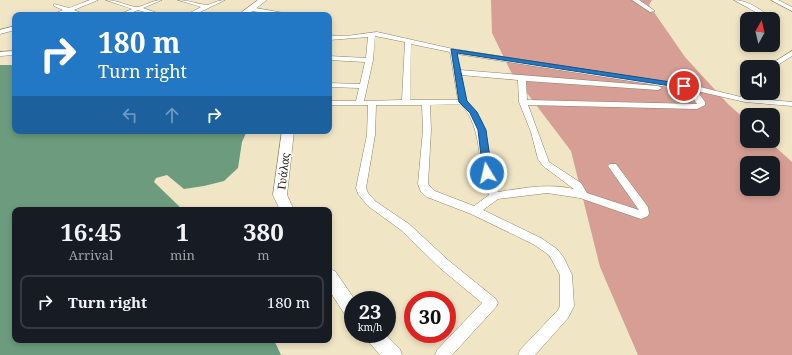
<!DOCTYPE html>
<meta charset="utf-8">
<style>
:root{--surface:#171b24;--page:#20242c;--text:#f1f3f6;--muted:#9ea1a6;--line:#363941}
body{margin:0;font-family:"Noto Serif",serif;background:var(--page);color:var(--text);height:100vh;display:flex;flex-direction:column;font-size:15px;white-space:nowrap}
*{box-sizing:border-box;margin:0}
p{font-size:13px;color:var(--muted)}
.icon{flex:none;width:22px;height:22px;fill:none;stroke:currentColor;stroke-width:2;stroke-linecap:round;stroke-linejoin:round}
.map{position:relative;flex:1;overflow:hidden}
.drawer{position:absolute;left:12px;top:207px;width:320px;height:136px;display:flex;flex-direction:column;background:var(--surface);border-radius:8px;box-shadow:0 2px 6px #0003}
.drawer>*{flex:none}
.hud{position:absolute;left:12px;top:12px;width:320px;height:122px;border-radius:8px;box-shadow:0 2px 6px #0003;background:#2378c6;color:#fff;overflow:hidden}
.needle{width:26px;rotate:8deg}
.buttons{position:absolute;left:740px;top:12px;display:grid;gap:8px}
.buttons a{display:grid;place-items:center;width:40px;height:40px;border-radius:8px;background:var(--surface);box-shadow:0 2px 6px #0003;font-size:20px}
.speed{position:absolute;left:344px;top:291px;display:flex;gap:8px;font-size:20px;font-weight:700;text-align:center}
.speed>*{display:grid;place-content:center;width:52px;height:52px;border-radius:50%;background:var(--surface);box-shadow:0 2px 6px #0003;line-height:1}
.speed small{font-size:10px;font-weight:400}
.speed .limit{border:6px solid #d22;background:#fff;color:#111}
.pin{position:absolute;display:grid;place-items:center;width:34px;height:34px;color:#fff;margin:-17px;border:2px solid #fff;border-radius:50%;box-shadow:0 1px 4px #0007}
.me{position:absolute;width:44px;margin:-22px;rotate:351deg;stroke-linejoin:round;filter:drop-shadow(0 0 3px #0008)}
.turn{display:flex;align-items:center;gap:14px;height:84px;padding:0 20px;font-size:18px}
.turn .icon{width:52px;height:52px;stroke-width:2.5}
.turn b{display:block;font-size:28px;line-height:34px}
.lanes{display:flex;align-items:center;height:38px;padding:0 20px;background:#0003;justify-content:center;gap:20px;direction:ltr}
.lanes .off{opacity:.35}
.eta{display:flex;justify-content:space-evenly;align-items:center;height:68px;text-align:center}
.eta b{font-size:24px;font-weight:700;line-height:28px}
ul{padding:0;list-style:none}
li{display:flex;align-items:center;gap:12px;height:54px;margin:0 8px 6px;padding:0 12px;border:2px solid var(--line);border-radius:8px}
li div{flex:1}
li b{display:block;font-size:15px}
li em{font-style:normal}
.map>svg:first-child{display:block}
.forest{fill:#d69e95;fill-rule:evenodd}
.water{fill:#6c9c7d}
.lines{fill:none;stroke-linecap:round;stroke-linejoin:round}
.minor-casing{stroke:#8d8366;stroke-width:1}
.tertiary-casing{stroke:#8d8366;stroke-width:1}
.minor{fill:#fff;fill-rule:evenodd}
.tertiary{fill:#fff;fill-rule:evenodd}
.route{fill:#2378c6;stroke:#174e81}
.labels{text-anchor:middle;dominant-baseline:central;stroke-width:3;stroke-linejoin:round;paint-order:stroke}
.street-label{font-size:11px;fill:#1e1a0e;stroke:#fff}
</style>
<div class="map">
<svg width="792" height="355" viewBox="0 0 792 355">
<rect width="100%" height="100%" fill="#f0e5c5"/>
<!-- forest -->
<path class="forest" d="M491,0H652L649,5L685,57L728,104L747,121V141H769L792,162V355H638L600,267L571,151L511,72L492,33ZM747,163H773V189H747Z"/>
<!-- water -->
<path class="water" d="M0,65H15V131H247L242,142L238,168L224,181L204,186L184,189L167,175L156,178L154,182L183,210H15V340H274L281,355H0Z"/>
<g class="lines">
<!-- minor casing -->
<g class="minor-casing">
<path id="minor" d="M90,0H98L74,10L86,15H77L69,12L60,15H51L63,10L54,6V4L69,8Z
M106,0C117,0 130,7 137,7C145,6 152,0 162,0L143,8L163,15H154L138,10L126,15H118L132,9Z
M178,0C187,0 202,5 207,5C213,4 217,0 225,0L194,15H186L201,7Z
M632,0H639L655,11L650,12Z
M734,0C747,0 763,10 771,19H765L761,15Z
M771,0H778L792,7V11Z
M250,7L284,13L287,15H274L248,10V8Z
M15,26V30L0,34V30Z
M377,32L453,49L700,87L741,97L743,88L747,86L749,98L792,102V106L745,102L697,91L705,102V105L697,109L528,105L549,162L581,183L587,193L639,210L608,166L610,164H616L648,207L649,213L648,216L641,219L580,198L547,193L498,199L483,210L541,238L557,249L564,258L572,275L574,306L568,318L535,355H518L520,350L558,310L560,306V275L549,255L533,244L471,214L427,197L421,192L418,184L423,130L422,105H376L375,135L366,188L368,193L375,201L409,224L448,260L496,299L498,303L496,307L452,355H435L437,350L482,303L440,268L401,230L368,206L358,194L356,188L367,135L368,105H329V101H356L359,88L329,87V83L360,84L365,62L329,60V56L366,58L368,37L329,40V36H346ZM375,36L405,42L402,100L364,101L373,60ZM411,44L450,52L458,100H410ZM457,54L688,90L697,104L527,100L526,81L658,90L662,88L658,86L460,70ZM461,75L518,80L519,102L531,132L538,159L543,166L574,189C548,183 524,188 498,192C488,171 491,147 483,125C480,115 473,110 467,102C463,95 463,82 461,75ZM461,104C485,131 475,164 489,195L474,206L435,191L428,184L431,130L430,105Z
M15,51V55L0,56V52Z
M792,51V56L773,68V67H766Z"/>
</g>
<!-- tertiary casing -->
<g class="tertiary-casing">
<path id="tertiary" d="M258,0H267L247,15H238Z
M282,131H294L287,195L294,210H280L273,195Z
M329,269L335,271L355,300H353V320L347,318L329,290Z
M364,334H385L400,349L402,355H380L367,340Z"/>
</g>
<!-- minor -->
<use href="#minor" class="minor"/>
<!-- tertiary -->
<use href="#tertiary" class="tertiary"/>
</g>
<!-- route -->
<path class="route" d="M451,49L684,84L688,86L684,88L457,53L467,101L477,112L486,130L492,173L487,176L483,173L478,130L470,113L459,102Z"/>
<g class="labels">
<!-- street labels -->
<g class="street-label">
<text transform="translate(283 171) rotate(-83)">Γυάλας</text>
</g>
</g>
</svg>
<div class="buttons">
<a><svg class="needle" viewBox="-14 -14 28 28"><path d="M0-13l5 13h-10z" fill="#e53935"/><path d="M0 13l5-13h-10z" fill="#9ea1a6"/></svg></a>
<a><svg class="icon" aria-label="sound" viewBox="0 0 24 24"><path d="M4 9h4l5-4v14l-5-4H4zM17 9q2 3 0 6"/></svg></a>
<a><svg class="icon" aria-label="search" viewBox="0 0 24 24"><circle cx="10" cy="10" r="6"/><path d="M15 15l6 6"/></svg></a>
<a><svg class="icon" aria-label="layers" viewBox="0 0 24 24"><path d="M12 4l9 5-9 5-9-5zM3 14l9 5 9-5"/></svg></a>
</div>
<div class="speed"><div>23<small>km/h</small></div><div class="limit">30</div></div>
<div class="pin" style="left:684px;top:86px;background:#d93025"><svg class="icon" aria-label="arrive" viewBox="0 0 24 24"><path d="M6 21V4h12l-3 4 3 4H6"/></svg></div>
<svg class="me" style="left:487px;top:173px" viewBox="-20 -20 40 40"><circle r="17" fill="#2378c6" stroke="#fff" stroke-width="3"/><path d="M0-11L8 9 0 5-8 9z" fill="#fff"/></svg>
<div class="hud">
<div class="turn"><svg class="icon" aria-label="right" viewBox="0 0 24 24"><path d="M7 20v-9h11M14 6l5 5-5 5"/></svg><div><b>180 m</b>Turn right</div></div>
<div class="lanes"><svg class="icon off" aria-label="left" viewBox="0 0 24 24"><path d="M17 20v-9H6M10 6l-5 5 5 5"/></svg><svg class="icon off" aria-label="ahead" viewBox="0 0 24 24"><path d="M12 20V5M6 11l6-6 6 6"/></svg><svg class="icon" aria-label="right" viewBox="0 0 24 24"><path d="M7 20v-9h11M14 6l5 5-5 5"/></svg></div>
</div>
<section class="drawer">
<div class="eta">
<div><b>16:45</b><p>Arrival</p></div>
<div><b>1</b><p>min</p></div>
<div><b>380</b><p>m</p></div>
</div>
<ul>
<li><svg class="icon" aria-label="right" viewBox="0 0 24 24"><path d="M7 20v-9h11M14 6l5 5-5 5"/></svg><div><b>Turn right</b></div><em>180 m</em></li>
</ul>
</section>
</div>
